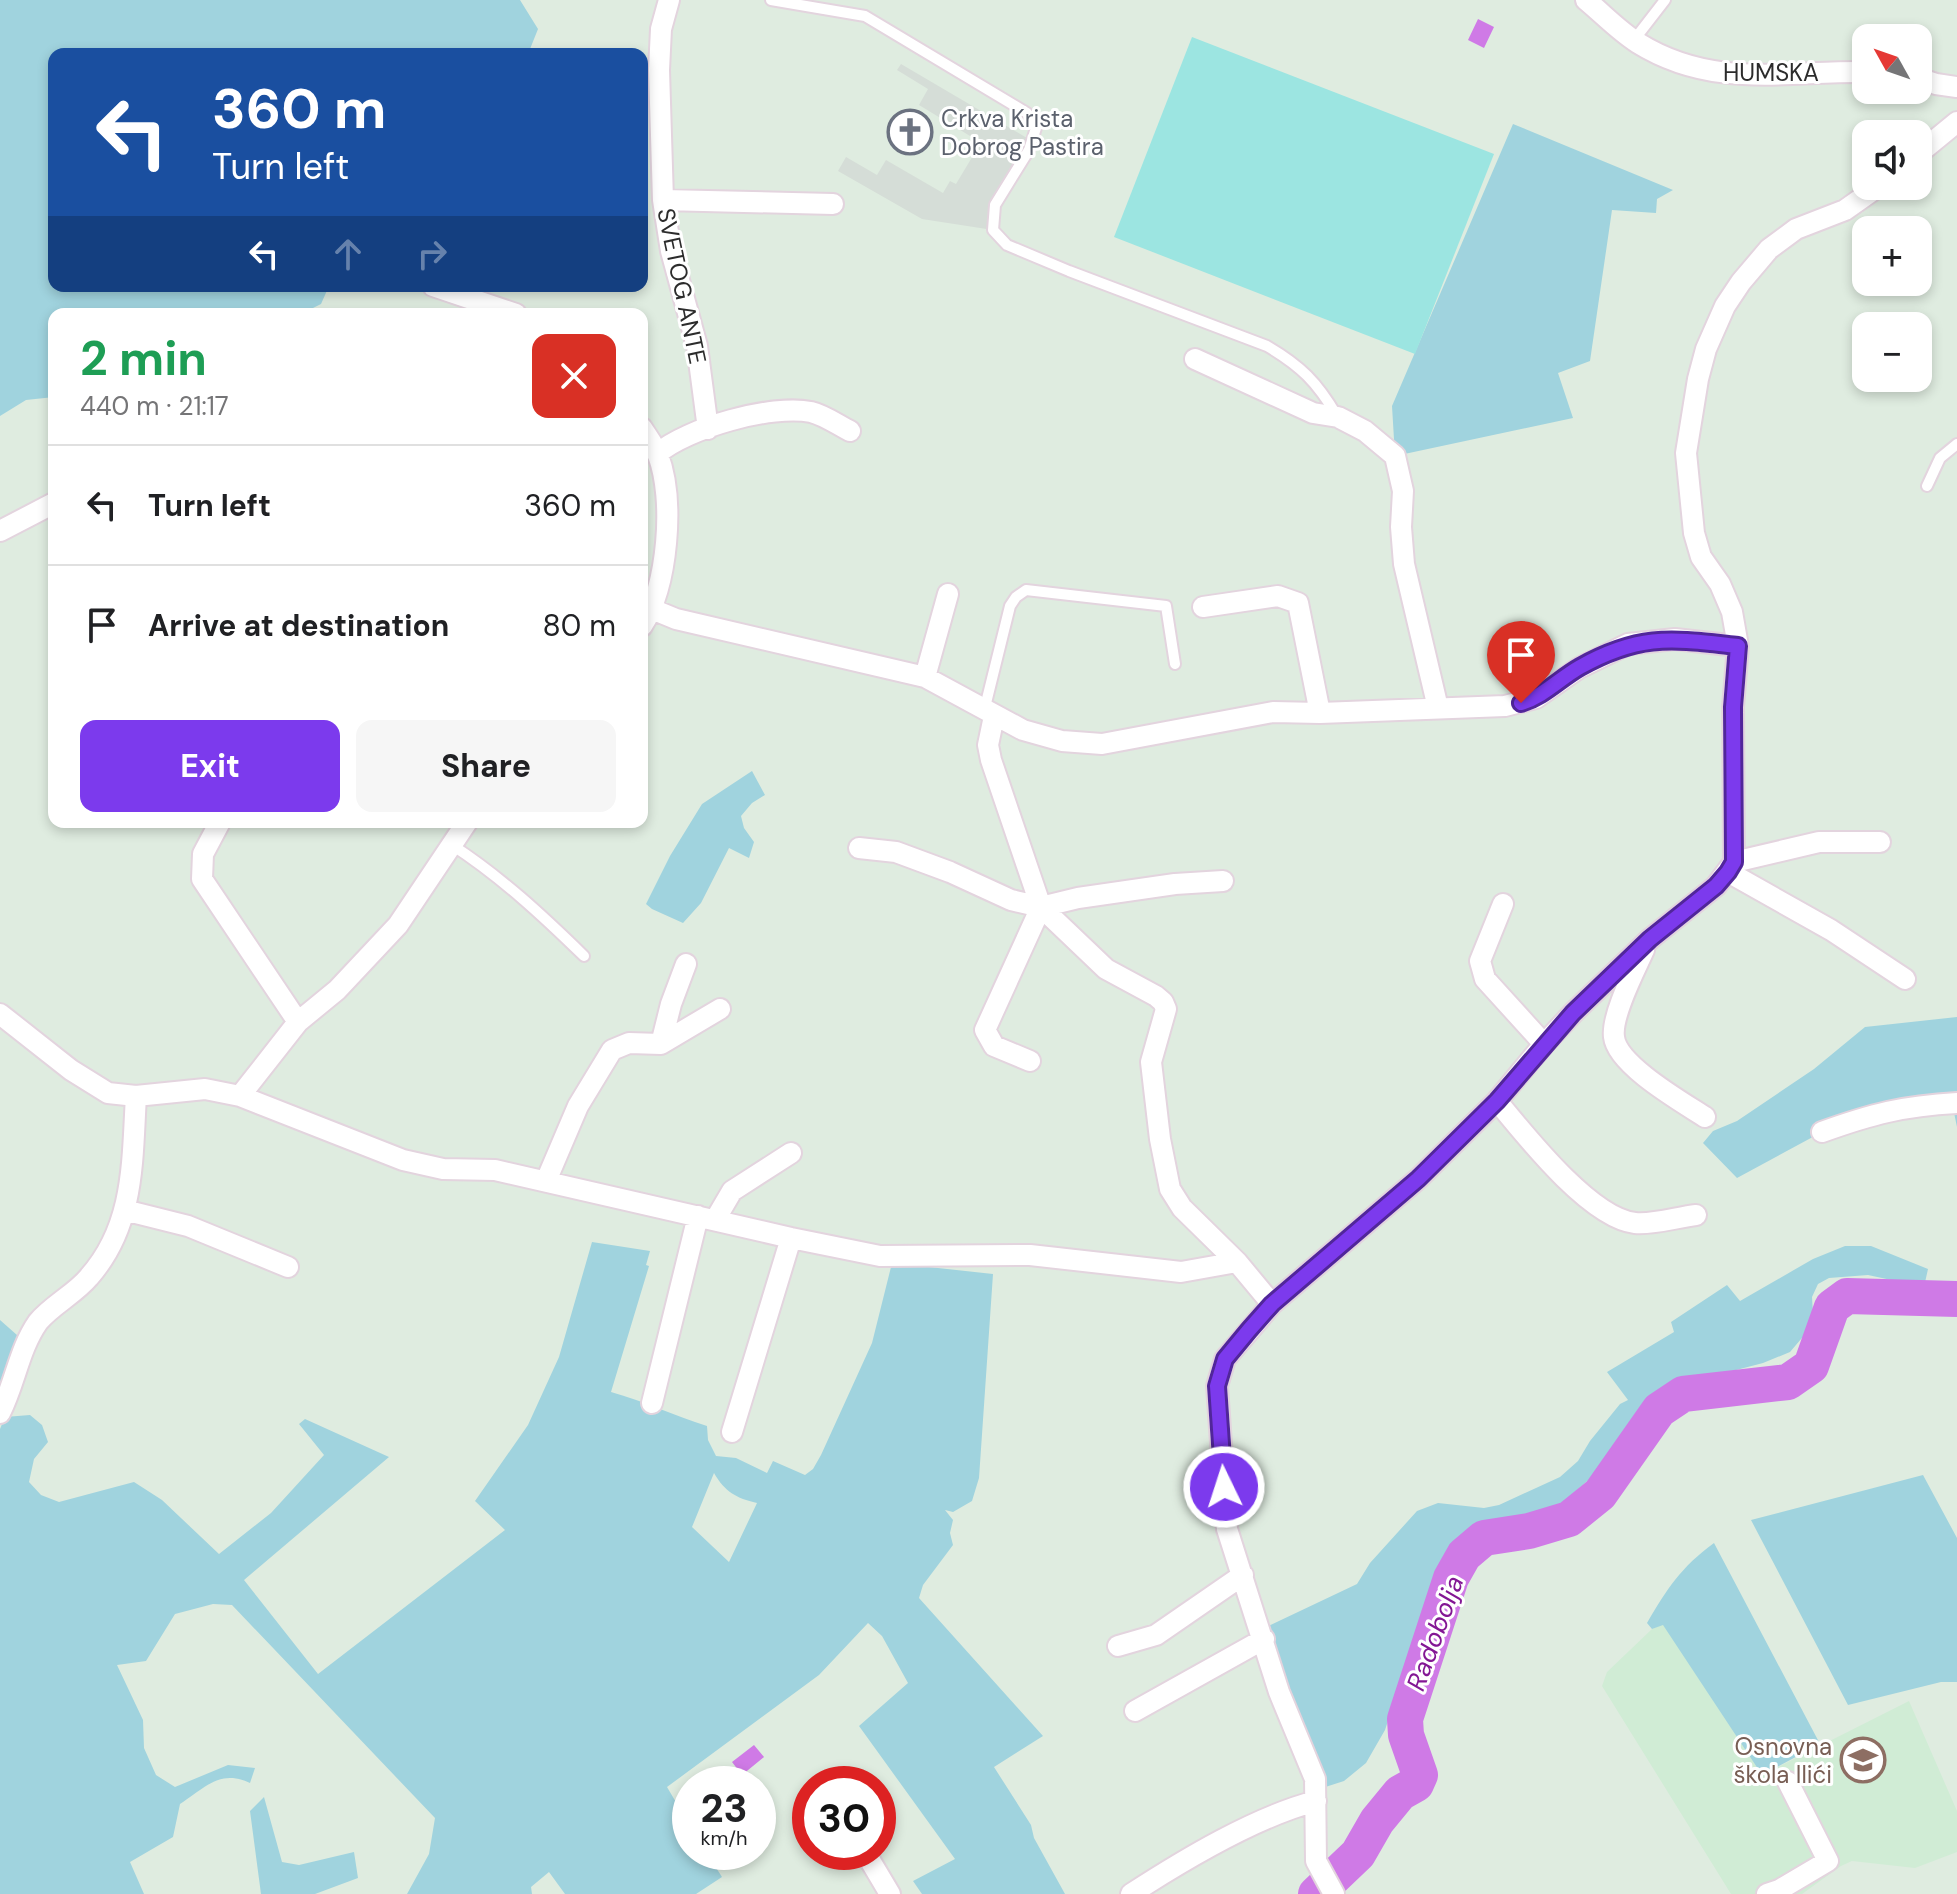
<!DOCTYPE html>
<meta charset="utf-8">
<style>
:root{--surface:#fff;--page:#f6f6f6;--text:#202124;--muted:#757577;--line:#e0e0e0;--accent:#7c3aed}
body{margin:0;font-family:"DM Sans",sans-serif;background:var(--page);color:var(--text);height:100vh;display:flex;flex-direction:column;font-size:30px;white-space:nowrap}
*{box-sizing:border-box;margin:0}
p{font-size:26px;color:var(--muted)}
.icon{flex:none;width:44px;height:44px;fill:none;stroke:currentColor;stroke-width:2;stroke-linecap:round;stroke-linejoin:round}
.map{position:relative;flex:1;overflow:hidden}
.sheet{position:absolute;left:48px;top:308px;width:600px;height:520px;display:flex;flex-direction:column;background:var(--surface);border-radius:16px;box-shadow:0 4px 12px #0003}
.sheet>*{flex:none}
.guide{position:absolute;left:48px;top:48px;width:600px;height:244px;border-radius:16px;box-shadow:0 4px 12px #0003;background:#1a4fa0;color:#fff;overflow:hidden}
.needle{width:52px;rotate:310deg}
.tools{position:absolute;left:1852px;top:24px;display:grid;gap:16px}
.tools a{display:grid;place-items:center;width:80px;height:80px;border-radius:16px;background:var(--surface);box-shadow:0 4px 12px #0003;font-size:40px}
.speed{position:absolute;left:672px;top:1766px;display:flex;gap:16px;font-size:40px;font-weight:700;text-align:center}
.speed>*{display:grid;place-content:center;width:104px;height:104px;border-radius:50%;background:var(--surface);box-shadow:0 4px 12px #0003;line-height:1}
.speed small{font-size:20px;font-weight:400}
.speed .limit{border:12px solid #d22;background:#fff;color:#111}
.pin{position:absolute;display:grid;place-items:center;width:68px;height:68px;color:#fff;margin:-82px -34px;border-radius:50% 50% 50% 0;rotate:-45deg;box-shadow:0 0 8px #0007}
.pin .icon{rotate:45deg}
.me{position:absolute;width:88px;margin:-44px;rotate:356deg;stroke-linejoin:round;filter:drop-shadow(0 0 6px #0008)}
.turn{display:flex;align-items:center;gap:28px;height:168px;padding:0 32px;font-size:36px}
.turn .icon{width:104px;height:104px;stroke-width:2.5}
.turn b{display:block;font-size:56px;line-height:68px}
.lanes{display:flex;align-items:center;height:76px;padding:0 32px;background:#0003;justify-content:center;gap:40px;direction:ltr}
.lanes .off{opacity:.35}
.round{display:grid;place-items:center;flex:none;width:84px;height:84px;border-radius:16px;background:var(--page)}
.summary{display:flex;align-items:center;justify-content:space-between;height:136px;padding:0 32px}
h1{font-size:48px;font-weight:700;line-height:60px;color:#1e9e55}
.primary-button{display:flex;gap:16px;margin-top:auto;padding:16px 32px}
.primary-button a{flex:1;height:92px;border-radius:16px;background:var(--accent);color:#fff;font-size:32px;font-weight:700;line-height:92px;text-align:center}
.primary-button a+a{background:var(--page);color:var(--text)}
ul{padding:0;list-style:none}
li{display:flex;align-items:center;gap:24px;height:120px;padding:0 32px;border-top:2px solid var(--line)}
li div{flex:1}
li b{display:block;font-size:30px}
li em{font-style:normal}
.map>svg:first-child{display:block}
.education{fill:#d0ecd5}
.green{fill:#a0d3de;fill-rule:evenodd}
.pitch{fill:#9ce5e1}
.plaza{fill:#d5ddd7}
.water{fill:#cf7ae6}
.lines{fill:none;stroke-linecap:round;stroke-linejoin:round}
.river{stroke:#cf7ae6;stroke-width:36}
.lane-casing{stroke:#e3d4de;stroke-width:14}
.street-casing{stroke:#e3d4de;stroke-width:24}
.lane{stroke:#fff;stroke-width:10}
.street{stroke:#fff;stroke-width:20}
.route-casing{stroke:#51269a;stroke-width:20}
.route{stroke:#7c3aed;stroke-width:14}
.labels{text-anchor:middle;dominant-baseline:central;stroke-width:6;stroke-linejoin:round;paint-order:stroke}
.street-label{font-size:24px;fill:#2c2c2c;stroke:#fff}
.worship-label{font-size:24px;fill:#5b616d;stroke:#fff;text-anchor:start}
.education-label{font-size:24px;fill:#785e54;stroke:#fff;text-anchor:end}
.water-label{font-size:26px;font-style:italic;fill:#831794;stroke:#fff}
</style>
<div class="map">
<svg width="1957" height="1894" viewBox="0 0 1957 1894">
<rect width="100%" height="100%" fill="#dfece0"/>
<!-- education -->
<path class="education" d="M1663,1624L1762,1775L1909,1701L1957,1811V1852L1915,1868L1852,1861L1841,1866L1802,1894H1731L1602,1686L1607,1672L1652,1629Z"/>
<!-- green -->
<path class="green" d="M0,0H520L538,29L528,54H54V286H329L321,304L301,314H54V397L26,400L0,416Z
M1513,124L1673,190L1657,199L1656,213L1612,210L1590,361L1558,373L1573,418L1395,456L1392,406Z
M752,771L765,795L752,803L741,816L744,828L754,842L749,858L729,848L701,903L683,923L652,909L646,904L670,856L702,804Z
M1957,1017V1127L1952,1103L1822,1132L1737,1178L1703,1143L1713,1131L1737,1121L1814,1069L1865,1027Z
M592,1242L650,1251L646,1265L649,1266L611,1392C644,1401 675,1416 707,1426L708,1440L716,1456L736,1458L767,1473L773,1461L805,1475L813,1469L821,1455L872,1343L892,1263L993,1274L979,1478L972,1501L953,1512L945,1510L953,1520L950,1533L953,1545L923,1585L919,1598L1043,1736L994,1767L1031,1825L1034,1838L1065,1894H922L913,1881L955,1859L859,1726L908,1683L882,1636L868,1623L819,1675L667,1787L690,1826V1852H706L722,1877L696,1894H565L549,1872L531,1887L532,1894H407L429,1854L435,1818L232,1605L213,1604L175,1614L146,1661L117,1665L143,1720L144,1748L156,1775L175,1787L228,1765L255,1768L250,1783C220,1769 206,1787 180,1804L173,1837L130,1862L144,1894H0V1429L5,1417L30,1415L42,1425L48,1442L34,1459L29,1482L41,1495L59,1502L134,1482L162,1500L219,1554L271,1513L324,1455L299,1424L305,1419L389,1457L244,1580L318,1674L505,1530L475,1501L528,1425L559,1357ZM714,1473C725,1492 736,1498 757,1503L729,1562L692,1527Z
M1845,1246H1871L1928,1269L1924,1287L1868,1275L1829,1278L1818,1284L1812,1297L1813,1314L1807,1332L1790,1352L1763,1363L1671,1387L1642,1404L1592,1477L1562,1503L1521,1521L1489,1525L1449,1556L1421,1621L1385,1730L1366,1763L1344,1781L1316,1790L1260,1630L1357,1584L1370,1563L1417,1511L1438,1503L1484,1508L1499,1505L1560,1477L1578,1461L1590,1441L1620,1404L1628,1400L1607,1372L1674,1332L1671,1322L1727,1285L1740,1301L1813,1259Z
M0,1320L26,1343L0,1413Z
M1923,1475L1957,1538V1682H1941L1848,1705L1751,1520Z
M1714,1543L1820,1744L1762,1775L1663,1625L1652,1629L1647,1623C1667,1589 1681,1567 1714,1543Z
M264,1797L282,1862L299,1865L354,1852L358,1878L315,1894H261L250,1811Z"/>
<!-- pitch -->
<path class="pitch" d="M1192,37L1494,154L1415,354L1114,237Z"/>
<!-- plaza -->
<path class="plaza" d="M901,64L1032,141L995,205L993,230L922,219L838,171L846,157L877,175L886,160L943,193L950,181L956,184L974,154L969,150L975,139L919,105L928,89L897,70Z"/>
<!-- water -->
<path class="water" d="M1478,19L1494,27L1484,48L1468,40Z
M754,1745L764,1757L742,1775L732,1762Z
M1374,1812L1389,1820L1377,1840L1324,1894H1310L1351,1854L1353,1850L1349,1846Z"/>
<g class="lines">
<!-- river -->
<path class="river" d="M1316,1894L1358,1854L1377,1821L1400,1793L1416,1784L1420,1775L1406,1735L1405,1719L1451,1578L1464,1555L1484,1538L1529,1531L1569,1519L1600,1494L1659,1410L1683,1394L1788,1382L1811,1366L1832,1307L1847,1296L1957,1299"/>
<!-- lane casing -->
<g class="lane-casing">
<path id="lane" d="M771,0L865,16L1027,113L1036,128L1029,150L995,205L993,230L1007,245L1069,271L1267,346C1301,366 1317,382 1337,416
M1634,40L1665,0
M1927,486L1940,458L1957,444
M984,711L1010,606L1016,597L1026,590L1166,606L1175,664
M452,845C501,877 542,915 584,956"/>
</g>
<!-- street casing -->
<g class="street-casing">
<path id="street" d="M669,0L661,29L659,70L663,200L671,251L697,346L708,429
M1586,0C1603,14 1619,31 1638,43C1712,89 1784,71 1866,72
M1918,78L1936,84L1957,87
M1918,154L1957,122
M663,200L833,204
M433,286L516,314
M1195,359L1313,413L1338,417L1365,431L1395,456L1403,491L1401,527L1404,564L1438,708
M642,428C647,436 654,445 658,455C675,500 668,585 642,626
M657,454C687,428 772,404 811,412C824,415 838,425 850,431
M0,531L54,503
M642,605L676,619L925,677L1023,730L1062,741L1102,744L1273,712L1320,713L1505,706L1536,698L1579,668L1628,644L1675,639L1738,646
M1203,607L1278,596L1298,603L1320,713
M925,677L948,594
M994,716L988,745L991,760L1041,907L1106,969L1156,996L1163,1002L1166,1009L1151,1062L1160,1139L1170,1189L1182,1208L1237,1262L1272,1304
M220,822L203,854L202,879L298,1022
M859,848L896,852L950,872L1011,900L1041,907L1078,898L1175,884L1223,881
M1734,862L1819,842H1880
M1728,872L1831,930L1905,979
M1503,904L1480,961L1485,979L1544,1044
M1644,950C1635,970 1611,1016 1614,1037C1617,1065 1682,1102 1705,1117
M0,1014L71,1070L108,1093L136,1096L205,1089L240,1096L403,1160L443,1169L495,1170L791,1238L880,1256L1030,1255L1181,1272L1237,1262
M661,1044L671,1004L686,964
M1030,1061L994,1046L985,1030L1041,907
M240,1096L298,1022L337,990L398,925L467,822
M1497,1101C1525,1135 1590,1218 1635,1223C1653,1225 1678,1217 1696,1215
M1822,1132C1872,1114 1903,1106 1957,1103
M546,1181L578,1106L612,1050L629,1043L661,1044L720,1009
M124,1210L188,1226L288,1267
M715,1220L732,1191L791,1153
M652,1403L698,1216
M0,1413C15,1384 19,1349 38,1322C52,1305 75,1294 89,1277C135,1225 132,1161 136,1096
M732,1432L791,1238
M1118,1646L1156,1635L1243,1575
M1135,1711L1264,1639
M865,1852L890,1894
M1131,1894C1185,1859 1255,1817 1316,1801
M1334,1894L1316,1861L1315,1779L1279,1692L1227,1529L1217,1386L1225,1359L1272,1304L1418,1179L1497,1101L1544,1044L1573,1013L1650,939L1716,886L1734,862L1733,707L1738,646L1732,612L1720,584L1701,557L1694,533L1686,453L1698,379L1706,349L1725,306L1741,282L1769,249L1796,229L1845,210L1879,186
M1767,1894L1779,1890L1828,1861L1788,1782"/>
</g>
<!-- lane -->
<use href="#lane" class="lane"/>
<!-- street -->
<use href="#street" class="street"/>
</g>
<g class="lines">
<!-- route casing -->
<g class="route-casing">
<path id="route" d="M1224,1487L1217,1386L1225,1359L1249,1330L1272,1304L1418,1179L1497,1101L1573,1013L1650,939L1716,886L1728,872L1734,862L1733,707L1738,646C1672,639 1641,633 1580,667C1559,679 1544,696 1521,703"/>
</g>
<!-- route -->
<use href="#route" class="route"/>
</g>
<!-- icons -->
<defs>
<g id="church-ring" transform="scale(2.3)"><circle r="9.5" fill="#fff" stroke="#6b7280" stroke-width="1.5"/><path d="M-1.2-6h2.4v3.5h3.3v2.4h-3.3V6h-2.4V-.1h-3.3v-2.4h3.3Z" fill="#6b7280"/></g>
<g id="school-ring" transform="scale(2.3)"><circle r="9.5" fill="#fff" stroke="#8d6e63" stroke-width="1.5"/><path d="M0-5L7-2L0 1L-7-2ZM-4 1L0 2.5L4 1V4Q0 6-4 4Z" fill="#8d6e63"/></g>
</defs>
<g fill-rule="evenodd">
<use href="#church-ring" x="910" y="132"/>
<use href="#school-ring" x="1863" y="1760"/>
</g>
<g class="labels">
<!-- street labels -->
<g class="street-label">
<text x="1771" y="72">HUMSKA</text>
<text transform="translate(682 286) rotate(78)">SVETOG ANTE</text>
</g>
<!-- worship labels -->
<g class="worship-label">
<text x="941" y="118">Crkva Krista<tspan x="941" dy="28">Dobrog Pastira</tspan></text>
</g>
<!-- education labels -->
<g class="education-label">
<text x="1832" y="1746">Osnovna<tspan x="1832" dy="28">škola Ilići</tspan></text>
</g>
<!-- water labels -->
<g class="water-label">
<text transform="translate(1435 1633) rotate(-70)">Radobolja</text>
</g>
</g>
</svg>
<div class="tools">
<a><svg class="needle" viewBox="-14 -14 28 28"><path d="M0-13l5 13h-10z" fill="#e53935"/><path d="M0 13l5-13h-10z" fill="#757577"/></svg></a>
<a><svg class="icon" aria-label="sound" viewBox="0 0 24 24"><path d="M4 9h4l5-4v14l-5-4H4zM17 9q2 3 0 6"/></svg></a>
<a>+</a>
<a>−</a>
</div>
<div class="speed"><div>23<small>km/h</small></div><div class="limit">30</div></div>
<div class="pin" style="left:1521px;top:703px;background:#d93025"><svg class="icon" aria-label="arrive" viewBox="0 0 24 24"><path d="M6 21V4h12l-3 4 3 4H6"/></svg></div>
<svg class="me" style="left:1224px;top:1487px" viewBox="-20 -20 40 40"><circle r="17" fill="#7c3aed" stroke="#fff" stroke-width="3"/><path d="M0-11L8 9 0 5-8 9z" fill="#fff"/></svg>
<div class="guide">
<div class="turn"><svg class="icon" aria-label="left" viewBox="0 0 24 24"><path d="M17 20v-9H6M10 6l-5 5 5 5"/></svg><div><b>360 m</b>Turn left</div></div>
<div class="lanes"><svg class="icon" aria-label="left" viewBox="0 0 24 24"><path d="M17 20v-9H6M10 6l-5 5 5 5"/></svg><svg class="icon off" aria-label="ahead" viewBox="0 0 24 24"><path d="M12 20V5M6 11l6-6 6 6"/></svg><svg class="icon off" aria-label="right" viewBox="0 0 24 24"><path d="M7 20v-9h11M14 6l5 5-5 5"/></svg></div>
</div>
<section class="sheet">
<div class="summary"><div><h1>2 min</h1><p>440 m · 21:17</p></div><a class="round" style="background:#d93025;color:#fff"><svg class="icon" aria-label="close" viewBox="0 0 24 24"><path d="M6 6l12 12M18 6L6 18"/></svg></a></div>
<ul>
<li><svg class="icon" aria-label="left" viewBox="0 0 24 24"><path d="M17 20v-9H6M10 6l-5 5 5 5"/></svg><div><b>Turn left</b></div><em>360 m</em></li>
<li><svg class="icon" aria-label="arrive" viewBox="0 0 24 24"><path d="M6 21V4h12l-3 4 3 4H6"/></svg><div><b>Arrive at destination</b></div><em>80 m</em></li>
</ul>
<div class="primary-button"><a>Exit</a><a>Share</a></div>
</section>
</div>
